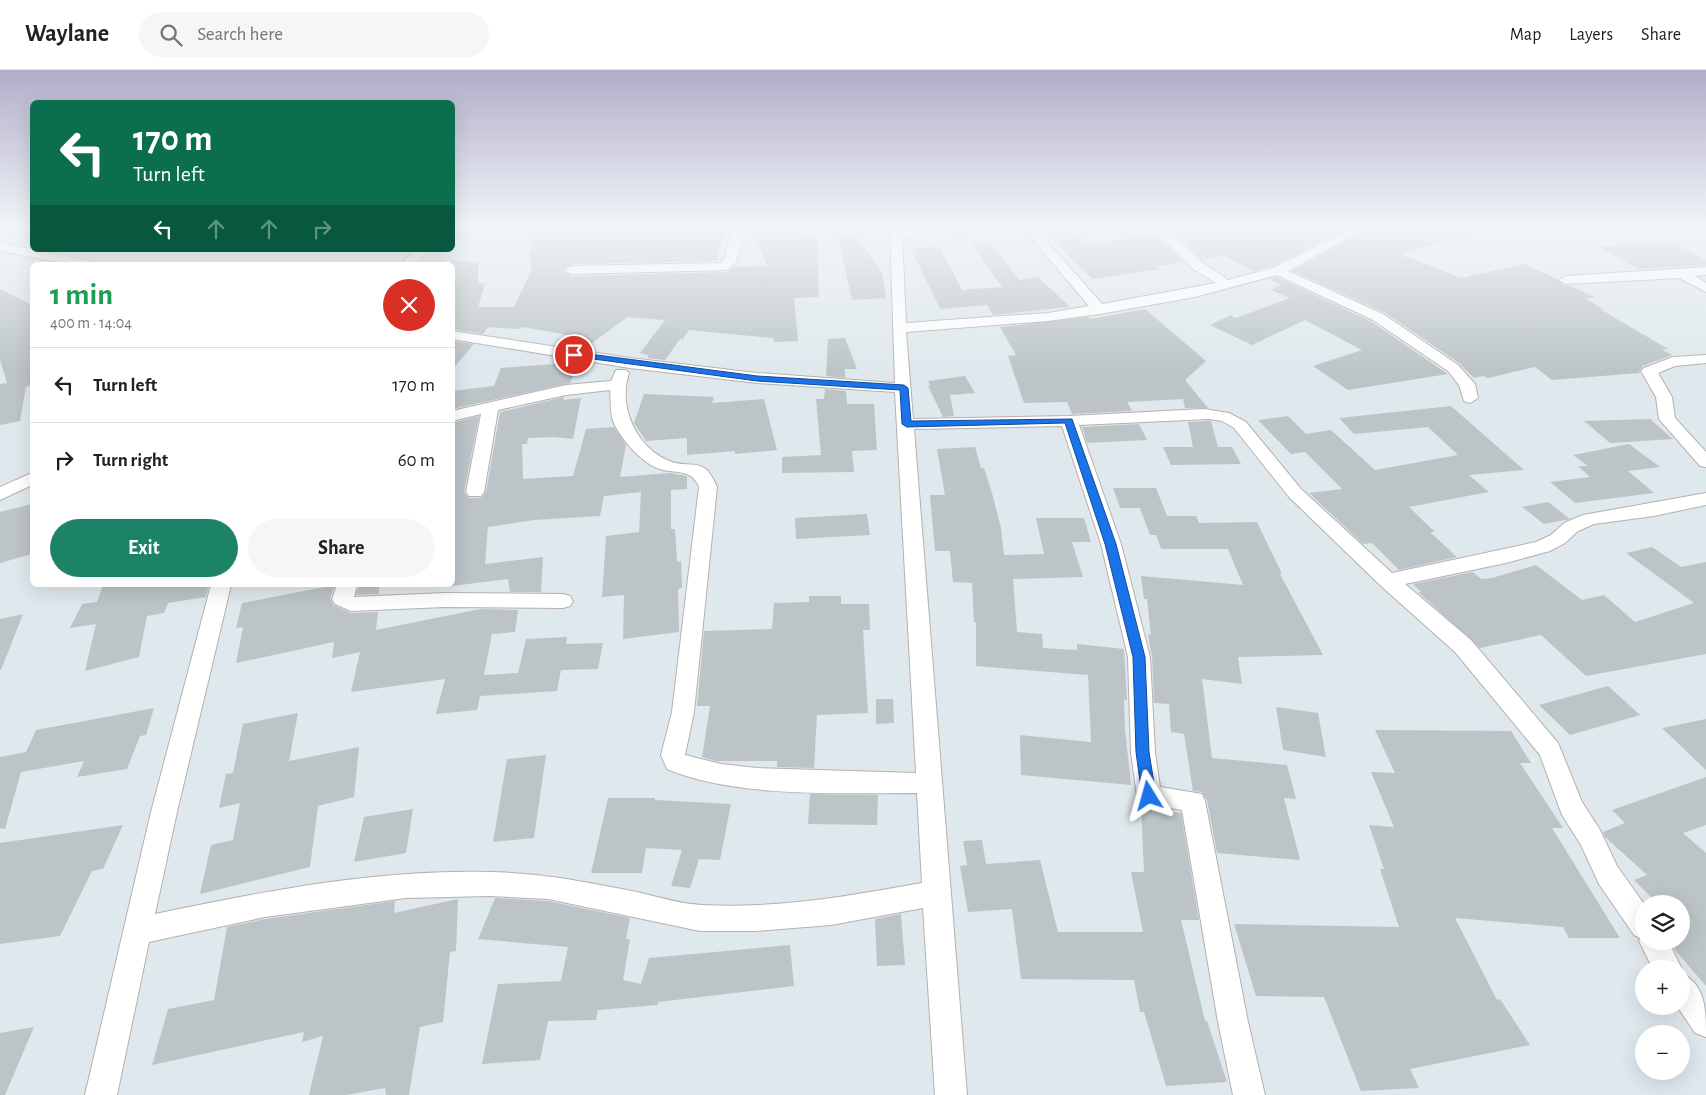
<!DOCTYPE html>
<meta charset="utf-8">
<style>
:root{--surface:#fff;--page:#f6f6f6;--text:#202124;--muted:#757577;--line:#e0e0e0;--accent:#1c8366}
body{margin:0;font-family:"Alegreya Sans",sans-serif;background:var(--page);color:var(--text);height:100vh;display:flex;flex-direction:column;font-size:19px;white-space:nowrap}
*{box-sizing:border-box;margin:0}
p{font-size:16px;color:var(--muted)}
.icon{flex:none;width:28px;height:28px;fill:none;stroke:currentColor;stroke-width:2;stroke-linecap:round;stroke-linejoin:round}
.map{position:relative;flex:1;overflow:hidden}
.panel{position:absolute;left:30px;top:192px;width:425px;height:325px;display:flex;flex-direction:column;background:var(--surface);border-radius:8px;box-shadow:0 5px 20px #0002}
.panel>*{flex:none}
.top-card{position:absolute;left:30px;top:30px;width:425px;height:152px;border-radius:8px;box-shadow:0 5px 20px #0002;background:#0b6e4f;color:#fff;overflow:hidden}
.fabs{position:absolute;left:1635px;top:825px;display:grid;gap:10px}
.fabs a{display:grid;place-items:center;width:55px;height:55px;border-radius:50%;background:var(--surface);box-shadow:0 5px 20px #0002;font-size:25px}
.pin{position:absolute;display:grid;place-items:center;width:42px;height:42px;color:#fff;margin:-21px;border:2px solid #fff;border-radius:50%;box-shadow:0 1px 5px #0007}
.me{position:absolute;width:55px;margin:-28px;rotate:352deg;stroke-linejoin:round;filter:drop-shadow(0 0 4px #0008)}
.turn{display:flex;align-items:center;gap:18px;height:105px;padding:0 20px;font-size:22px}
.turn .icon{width:65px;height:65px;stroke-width:2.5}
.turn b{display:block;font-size:35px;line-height:42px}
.lanes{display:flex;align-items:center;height:48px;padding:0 20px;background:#0003;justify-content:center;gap:25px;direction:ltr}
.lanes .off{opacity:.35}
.round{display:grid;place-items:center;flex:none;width:52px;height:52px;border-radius:26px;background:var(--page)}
.overview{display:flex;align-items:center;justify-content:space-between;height:85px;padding:0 20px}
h1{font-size:30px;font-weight:600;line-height:38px;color:#1e9e55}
.primary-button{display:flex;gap:10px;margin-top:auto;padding:10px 20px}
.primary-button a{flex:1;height:58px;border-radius:30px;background:var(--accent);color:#fff;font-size:20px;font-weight:600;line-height:58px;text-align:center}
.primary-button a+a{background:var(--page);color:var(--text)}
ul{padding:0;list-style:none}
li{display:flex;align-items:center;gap:15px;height:75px;padding:0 20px;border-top:1px solid var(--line)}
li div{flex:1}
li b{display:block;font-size:19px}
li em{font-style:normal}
header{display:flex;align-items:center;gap:30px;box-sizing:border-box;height:70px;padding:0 25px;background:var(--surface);border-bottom:1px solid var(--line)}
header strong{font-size:24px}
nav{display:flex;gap:28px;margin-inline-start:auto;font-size:18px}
.search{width:350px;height:45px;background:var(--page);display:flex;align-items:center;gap:12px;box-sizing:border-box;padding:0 18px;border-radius:28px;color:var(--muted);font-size:19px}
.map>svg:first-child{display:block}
.building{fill:#bcc4c7}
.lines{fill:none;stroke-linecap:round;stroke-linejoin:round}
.street-casing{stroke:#b7b0ae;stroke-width:2}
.street{fill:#fff;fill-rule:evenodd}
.route{fill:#1a73e8;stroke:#114b97}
</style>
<header>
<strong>Waylane</strong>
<div class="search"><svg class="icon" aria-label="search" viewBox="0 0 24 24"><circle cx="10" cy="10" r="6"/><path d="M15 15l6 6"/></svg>Search here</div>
<nav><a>Map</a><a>Layers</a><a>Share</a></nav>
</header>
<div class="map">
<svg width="1706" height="1025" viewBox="0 0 1706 1025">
<rect width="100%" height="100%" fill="#dfe8ed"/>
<!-- building -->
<path class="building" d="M528,158H725L717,191L571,194L563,201L571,206L728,202L734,197L768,196L749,158H801L803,169L817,168L819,227L794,228L798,271L774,272L773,268L689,260L682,270L680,269L665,290L648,288V285L640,283L665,250L627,247L591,274L570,269L574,266L522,257L519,259L488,257L483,264L452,259V190L478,193V214L485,213L478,237H514L532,199L529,180L533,179Z
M1044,158H1068L1085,171L1096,172L1157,166L1183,192L1156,196L1160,199L1093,209L1071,189Z
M1170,158H1349L1272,196L1254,201L1225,186L1201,189Z
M1370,158H1473L1474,163L1400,184L1461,208L1525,194L1557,209L1565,216H1571L1596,228H1585L1603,239H1600L1668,279L1662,280L1672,285L1643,296L1639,301L1640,303L1552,310L1535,297L1488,308L1483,306L1474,308L1459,293L1384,242L1292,201Z
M856,164L882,203L886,228L852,230L838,166Z
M1668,170L1706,190V195L1639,199L1599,177Z
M990,172L1019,210L1038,207L1070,237L993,245L987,235L940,239L911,179L939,176L962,220L1002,217L971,173Z
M1277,207L1372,252L1448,304L1348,320L1313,296L1362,280L1305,250L1252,275L1210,255L1231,245L1236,248L1290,228L1271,220L1281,215L1269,209Z
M0,219L32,235V315L26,317L20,351L0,355V314L7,313L0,290Z
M1145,239L1206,291L1185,310L1208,338H1185L1183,329L1127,332L1132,341L1072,344L1067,332L1024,333L1008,286L1016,285L1000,257L1088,247L1090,249Z
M845,268L857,299H845V308L826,306L828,269Z
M452,271L474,274L452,300Z
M579,292L570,313L452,339V321L494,316L501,298Z
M965,306L975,323L950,325L954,346L943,347L928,316L930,315L928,311Z
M825,319L846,321L847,334H874L877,380L852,381L854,402L782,403V387L821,385L816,329H824Z
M644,324L714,327L712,333L764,329L777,380L735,384V381L687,385V368L646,371L634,353Z
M564,327L563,330L581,328L573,369L554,367L528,368L527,374H522L523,409L573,406L586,359L614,357L626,375L620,407L670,403L687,406V419L671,420V459H675L677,492L681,491L682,518L678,519L679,562L623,569L624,525L602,527L606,466L639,462L641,422L604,426L600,446L534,450L488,457L485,494L543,487L541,522H510L508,509L452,516V353L479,346L464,422L469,428H481L486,422L500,342Z
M1451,336L1524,400L1469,405L1489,422L1409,437L1435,462H1430L1457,487L1399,500L1372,473L1363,474L1309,423L1342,419L1305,382L1291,384L1258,350L1288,346L1306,364L1331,360L1375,400L1458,385L1428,357L1354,364L1339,348Z
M1650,349L1673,369L1610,373L1584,351Z
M1211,351L1218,377H1232L1241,394L1171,395L1163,377H1193L1188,352Z
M1139,354L1147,370L1087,373L1082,357Z
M1629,374L1660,397L1628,401L1654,423L1575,433L1550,412L1590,407L1578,396H1588L1573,385Z
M975,377L981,398H984L992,423L1001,458L1004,485L1044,484L1036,448H1084L1091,472H1072L1083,507L1013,509L1017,562L1042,564L1043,578L1077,580V574L1124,579L1127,630H1124L1125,659L1131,715L1021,705L1020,665L1091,672L1088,605L976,596V552H974L972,513L953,512L950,481H935L930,425H945L937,379Z
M1113,418H1156L1167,446H1196L1199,453L1257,452L1282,504H1280L1323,585L1238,587L1242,614L1202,609L1212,688L1287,695L1296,729L1284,728L1300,790L1217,783L1207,730L1202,722L1193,721L1184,664L1171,662L1169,634L1154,633L1152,587L1148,564L1151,565L1147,529H1144L1141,506L1243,515L1228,479H1161L1156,465H1150L1140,438H1120Z
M1548,432L1570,449L1544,454L1522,437Z
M32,434V484L0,493V442Z
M867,444L870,465L796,469L795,448Z
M1652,477L1681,497L1706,492V584L1586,606L1541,565L1480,578L1418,522H1421L1413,514L1473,502L1481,509L1492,508L1536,495L1582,530L1604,525L1635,552L1694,533L1626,483Z
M103,515H209L206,527L168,533L164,543L147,546L139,587L85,601L96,554L70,558L82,534L97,532Z
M335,515L330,528L333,535L351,543L378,542L376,560L480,539L518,540L515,562L492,564L484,605L518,603L526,569L567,567L566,574L603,573L598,599L561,600L557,621L480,626L477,640L436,644L445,609L351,622L360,582L332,588L334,572L236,593L243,557L236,558L242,533Z
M359,515H379V524L356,525Z
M809,526H841V534H869L870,560H863L868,643L817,645L814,698L777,697V691H715L702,687L710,636H697L704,561L772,559L774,533L809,532Z
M23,544L1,600H0V549Z
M1608,616L1640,645L1570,665L1539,635Z
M876,629H893L894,653L876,654Z
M1276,637L1318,643L1326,687L1283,680Z
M154,638L146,665L140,666L127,699L77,707L84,691L21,702L5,759L0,758V687L26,682L36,660Z
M298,643L289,691L359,677L354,727L318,736L310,797L200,824L211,775L233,770L240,733L219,738L226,704L233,703L243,654Z
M1706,649V700L1662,658Z
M1375,660L1511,661L1531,693H1520L1563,758H1552L1620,868H1569L1563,857L1455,848L1497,930L1500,929L1530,975L1410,999L1419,1018L1361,1021L1324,927L1256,926L1234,854L1399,857L1380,799H1384L1369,755L1394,757L1371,702L1395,703Z
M546,685L534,768L493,772L507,689Z
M1706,707V755L1683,763L1706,783V916L1675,880L1670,871H1681V834H1658L1634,810L1647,805L1605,767L1603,762L1625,753L1612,740Z
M810,724L878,725L877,755L808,754Z
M608,728H655V730L731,734L720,790L699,789L690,818L671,816L682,780L646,778L642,803H591Z
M1141,737L1181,743L1199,850H1181L1205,951H1207L1227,1012L1166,1016L1144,942H1140L1134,910L1021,909L1012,839L968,842L960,796L967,795L963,771L982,770L986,794L1040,790L1058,862H1143L1131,802H1144Z
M413,739L406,783L354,792L364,747Z
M123,755L103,799L92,801L60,866L0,874V773Z
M495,828L548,831L630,848L626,869H630L623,910L641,914L649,888L790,875L794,916L658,932V935L598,940L596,950L548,951L540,990L482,994L498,914L561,911L568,877L478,869Z
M458,829L456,881L450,882L443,952L420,957L409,1025H386L385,1018L346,1025H309L323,966L302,972L304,962L152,995L168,939L214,930L227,857L265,849L395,831L394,843Z
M901,844L905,895L877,896L875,849Z
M34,957L5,1025H0V963Z"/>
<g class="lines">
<!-- street casing -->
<g class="street-casing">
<path id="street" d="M733,158H745L736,192L728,200L571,204L565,200L571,196L720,193L724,190Z
M890,158H902V160L976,158L970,162L902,167L906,253L1048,243L1089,236L1023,158H1035L1102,234L1216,213L1193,199L1152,158H1165L1203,193L1228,210L1273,198L1353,158H1368L1288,201L1383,244L1458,295L1475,314L1478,328L1470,333L1464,331L1459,315L1448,301L1373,250L1277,205L1195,227L1100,244L1048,251L906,262L913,349L1069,346L1204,339L1229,343L1246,352L1301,419L1392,503L1536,472L1551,465L1564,453L1583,445L1706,423V435L1654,446L1594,454L1578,461L1565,473L1550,481L1506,493L1405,514L1471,570L1558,673L1582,732L1600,760L1617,796L1644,834V871H1668L1682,899L1681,902V899H1653L1639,871L1640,868L1634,865L1599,814L1581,775L1562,745L1540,685L1455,582L1381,516L1289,427L1234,358L1222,351L1209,349L1079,355L1121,474L1150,587L1155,683L1160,717L1202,724L1205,731L1248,952L1265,1025H1233L1218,952L1182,740L1140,733L1137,726L1131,683L1128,587L1101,474L1062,356L914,359L967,1025H935L923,838L831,855L756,861H700L548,829L489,826L406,828L265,847L149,872L117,1025H85L151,742L211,515H231L177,742L155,844C265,821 377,799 490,802C542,803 586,812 637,822C658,827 680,834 702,835C776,839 849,826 922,813L917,723C843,723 735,728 667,699L661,685L672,642L699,417C691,397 675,405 657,398C640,391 620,368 613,351C610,342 611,330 610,320L566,325L498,340L484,422L481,426H469L466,422L481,344L452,351V341L566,315L611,311L616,300H626L629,303C618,336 635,375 667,390C691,401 703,383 717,417L694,642L685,685L721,694L757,698L916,703L895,322L757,313L630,298L452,269V261L630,288L757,303L895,313Z
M0,173L90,191L96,195H71L0,181Z
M415,180H428L413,195H400Z
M1706,197V205L1695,206L1706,213V222L1679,208L1566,214L1559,210L1566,206Z
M1706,285V293L1675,296L1658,303L1672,327L1675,348L1706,382V397L1700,396L1659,349L1656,327L1641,301L1644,298L1673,287Z
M32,403V415L0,430V417Z
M337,515H357L354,527L444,523L563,524L570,526L573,531L570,536L563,538L444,537L351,541L335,534L332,529Z
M1681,903C1706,915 1706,940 1706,967L1695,963L1677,936H1681Z"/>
</g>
<!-- street -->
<use href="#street" class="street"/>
</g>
<!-- sky -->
<linearGradient id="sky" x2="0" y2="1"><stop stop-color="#b1adca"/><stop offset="0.52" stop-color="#f1f5f7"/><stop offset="1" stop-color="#f1f5f7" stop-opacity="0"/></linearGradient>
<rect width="1706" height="301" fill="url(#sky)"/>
<!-- route -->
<path class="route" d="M574,282L757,306L904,315L908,318L911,351L1072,349L1116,474L1145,587L1149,682L1156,726L1154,730H1144L1142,726L1136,682L1133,587L1105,474L1065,353L907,357L902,354L900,320L757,311L571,286L570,285Z"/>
</svg>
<div class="fabs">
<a><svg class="icon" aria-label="layers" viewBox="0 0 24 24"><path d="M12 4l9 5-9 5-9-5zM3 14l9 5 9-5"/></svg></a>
<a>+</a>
<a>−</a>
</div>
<div class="pin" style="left:574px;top:285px;background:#d93025"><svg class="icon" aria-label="arrive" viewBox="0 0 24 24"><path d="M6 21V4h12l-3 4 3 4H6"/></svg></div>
<svg class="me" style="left:1149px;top:726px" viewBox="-20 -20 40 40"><path d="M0-17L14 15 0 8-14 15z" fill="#1a73e8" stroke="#fff" stroke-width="4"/></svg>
<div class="top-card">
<div class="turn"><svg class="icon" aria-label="left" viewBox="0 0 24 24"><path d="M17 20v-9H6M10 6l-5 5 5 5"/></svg><div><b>170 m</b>Turn left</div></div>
<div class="lanes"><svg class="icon" aria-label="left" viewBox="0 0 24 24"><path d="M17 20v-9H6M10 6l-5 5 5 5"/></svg><svg class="icon off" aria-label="ahead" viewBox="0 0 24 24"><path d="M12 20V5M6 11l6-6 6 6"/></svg><svg class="icon off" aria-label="ahead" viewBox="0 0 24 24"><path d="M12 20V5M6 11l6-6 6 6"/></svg><svg class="icon off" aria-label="right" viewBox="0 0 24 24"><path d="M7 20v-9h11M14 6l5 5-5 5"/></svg></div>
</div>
<section class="panel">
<div class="overview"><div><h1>1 min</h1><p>400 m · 14:04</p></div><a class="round" style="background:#d93025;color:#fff"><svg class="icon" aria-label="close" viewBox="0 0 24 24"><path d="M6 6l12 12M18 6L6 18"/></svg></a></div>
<ul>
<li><svg class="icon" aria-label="left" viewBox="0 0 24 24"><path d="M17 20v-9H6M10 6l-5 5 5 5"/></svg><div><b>Turn left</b></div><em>170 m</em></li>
<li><svg class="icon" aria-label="right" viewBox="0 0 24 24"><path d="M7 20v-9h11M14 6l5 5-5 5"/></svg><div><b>Turn right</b></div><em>60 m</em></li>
</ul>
<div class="primary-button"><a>Exit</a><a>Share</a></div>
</section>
</div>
